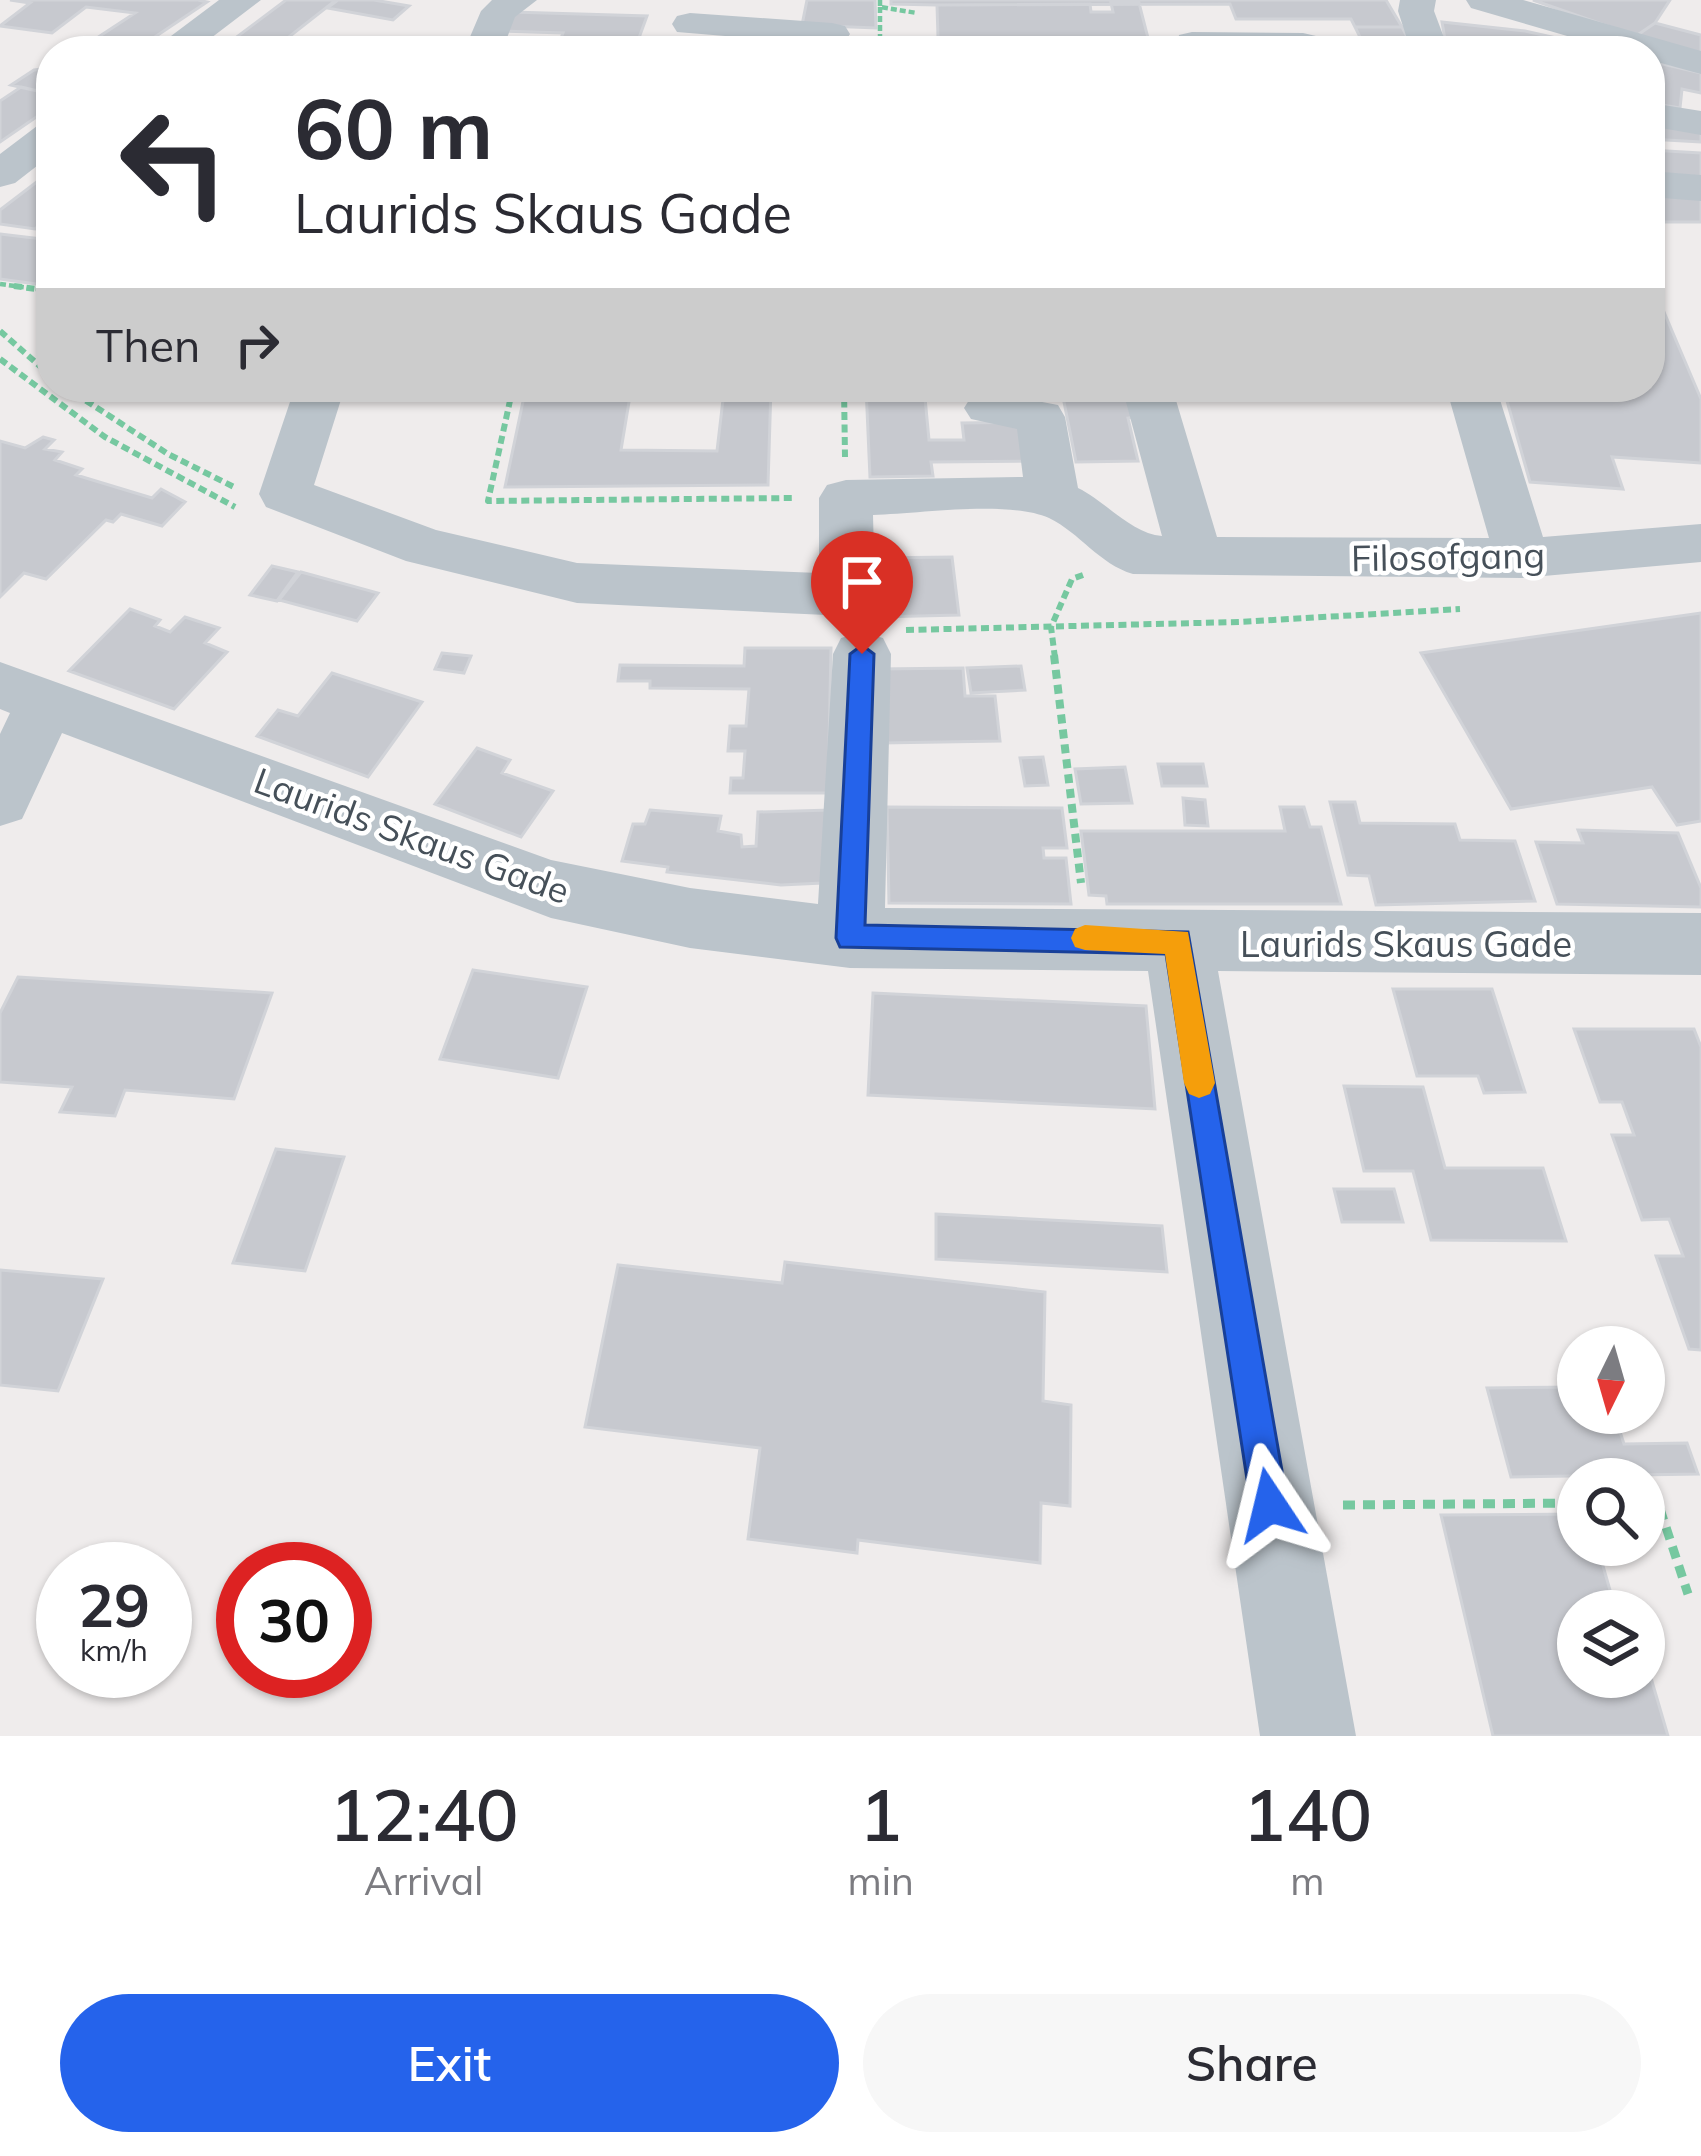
<!DOCTYPE html>
<style>
:root{--surface:#fff;--page:#f7f7f7;--text:#2b2b33;--muted:#7c7c81;--accent:#2563eb}
body{margin:0;font-family:Mulish,sans-serif;background:var(--page);color:var(--text);height:100vh;display:flex;flex-direction:column;font-size:45px;white-space:nowrap}
*{box-sizing:border-box;margin:0}
p{font-size:39px;color:var(--muted)}
.icon{flex:none;width:66px;height:66px;fill:none;stroke:currentColor;stroke-width:2;stroke-linecap:round;stroke-linejoin:round}
.map{position:relative;height:1736px;overflow:hidden}
.panel{display:flex;flex-direction:column;background:var(--surface);flex:1}
.panel>*{flex:none}
.hud{position:absolute;left:36px;top:36px;width:1629px;height:366px;border-radius:48px;box-shadow:0 3px 9px #0004;background:#fff;color:var(--text);overflow:hidden}
.needle{width:78px;rotate:185deg}
.buttons{position:absolute;left:1557px;top:1326px;display:grid;gap:24px}
.buttons a{display:grid;place-items:center;width:108px;height:108px;border-radius:50%;background:var(--surface);box-shadow:0 3px 9px #0004;font-size:60px}
.speed{position:absolute;left:36px;top:1542px;display:flex;gap:24px;font-size:60px;font-weight:700;text-align:center}
.speed>*{display:grid;place-content:center;width:156px;height:156px;border-radius:50%;background:var(--surface);box-shadow:0 3px 9px #0004;line-height:1}
.speed small{font-size:30px;font-weight:400}
.speed .limit{border:18px solid #d22;background:#fff;color:#111}
.pin{position:absolute;display:grid;place-items:center;width:102px;height:102px;color:#fff;margin:-123px -51px;border-radius:50% 50% 50% 0;rotate:-45deg;box-shadow:0 0 12px #0007}
.pin .icon{rotate:45deg}
.me{position:absolute;width:132px;margin:-66px;rotate:350deg;stroke-linejoin:round;filter:drop-shadow(0 0 9px #0008)}
.turn{display:flex;align-items:center;gap:42px;height:252px;padding:0 60px;font-size:54px}
.turn .icon{width:156px;height:156px;stroke-width:2.5}
.turn b{display:block;font-size:84px;line-height:102px}
.then{display:flex;align-items:center;height:114px;padding:0 60px;background:#0003;gap:24px;font-size:45px}
.eta{display:flex;justify-content:space-evenly;align-items:center;height:204px;text-align:center}
.eta b{font-size:72px;font-weight:600;line-height:84px}
.action{display:flex;gap:24px;margin-top:auto;padding:24px 60px}
.action a{flex:1;height:138px;border-radius:72px;background:var(--accent);color:#fff;font-size:48px;font-weight:600;line-height:138px;text-align:center}
.action a+a{background:var(--page);color:var(--text)}
.map>svg:first-child{display:block}
.building{fill:#c7c9cf;stroke:#d1d3d8;stroke-width:3;fill-rule:evenodd}
.lines{fill:none;stroke-linecap:round;stroke-linejoin:round}
.path-far3{stroke:#76c8a0;stroke-width:4.5;stroke-dasharray:6 3;stroke-linecap:butt}
.path-far2{stroke:#76c8a0;stroke-width:6;stroke-dasharray:8 4.5;stroke-linecap:butt}
.path-far1{stroke:#76c8a0;stroke-width:8;stroke-dasharray:9 6;stroke-linecap:butt}
.path{stroke:#76c8a0;stroke-width:9;stroke-dasharray:12 8;stroke-linecap:butt}
.minor{fill:#bbc4cb;fill-rule:evenodd}
.route{fill:#2563eb;stroke:#184099;stroke-width:3}
.slow{fill:#f59e0b}
.labels{text-anchor:middle;dominant-baseline:central;stroke-width:9;stroke-linejoin:round;paint-order:stroke}
.street-label{font-size:36px;fill:#465059;stroke:#fff}
</style>
<div class="map">
<svg width="1701" height="1736" viewBox="0 0 1701 1736">
<rect width="100%" height="100%" fill="#efecec"/>
<!-- building -->
<path class="building" d="M10,0H198L207,2L134,51H77L135,13L86,7L52,33L0,26L30,3Z
M286,0H336L271,51H218Z
M338,0H374L409,6L393,20L327,8Z
M807,0H875L876,28L802,25Z
M891,0H1386L1402,27H1355L1351,19H1236L1230,4L937,5L891,4Z
M1533,0H1670L1655,23L1636,36Z
M1111,3H1139L1148,38H1123L1126,51H976L975,38L938,37L937,5L1090,4L1091,12H1113Z
M511,12L647,16L636,46L513,51L521,38L560,41L563,33L502,31Z
M1442,22L1525,31L1614,51H1447Z
M1655,23L1701,35V54L1636,36Z
M1355,27H1402L1414,51H1374L1370,43H1363Z
M1314,42H1361L1364,51H1317Z
M1650,61L1701,73V93L1682,89L1680,108L1650,103Z
M51,68V94L11,85L34,70Z
M21,87L51,94V107L0,142V101Z
M1650,125L1701,127V142L1650,139Z
M1650,150L1701,153V177L1650,173Z
M51,171V216L35,229L0,224V210Z
M1650,195L1701,198V222H1650Z
M0,234L51,240V286L0,279Z
M1650,279L1701,399V463L1612,457L1623,489L1530,482L1503,387H1650Z
M526,387H771L768,485L505,487ZM631,390L724,391L717,451L621,450Z
M866,387H924L929,440H964L962,423L1031,422L1037,461L931,462L933,476L870,477Z
M1061,387H1130L1138,417L1128,418L1138,461L1076,462Z
M43,437L54,440L45,449L62,452L55,460L82,469L76,475L152,498L161,489L185,502L162,526L121,514L113,522L106,520L46,579L24,573L0,597V441L25,448Z
M952,557L959,615L878,617L875,558Z
M272,566L298,572L277,601L250,595Z
M301,572L378,593L357,621L279,600Z
M130,609L160,620L155,626L170,632L185,617L219,628L205,643L227,652L174,709L69,671Z
M1701,613V821L1677,825L1652,787L1511,809L1421,653Z
M745,648H831L828,793H730L731,778H743L745,751H728L730,726H746L749,689L650,688V681H618L620,665L744,666Z
M442,653L471,656L464,673L435,669Z
M1021,666L1025,690L971,693L967,668Z
M963,668L965,696H995L1000,741L882,743L879,669Z
M332,673L422,702L368,777L257,736L278,710L298,716Z
M477,748L510,760L502,773L553,791L521,837L435,804Z
M1043,757L1048,785L1025,786L1020,758Z
M1158,764H1203L1207,786H1162Z
M1125,767L1132,803L1081,804L1075,769Z
M1183,798L1205,800L1208,826L1185,825Z
M1330,802H1355L1360,823L1455,824L1460,840L1515,841L1535,901L1376,905L1369,876L1348,875Z
M887,807L1062,808L1067,848H1043L1044,858H1066L1071,904L889,903Z
M1280,807H1304L1310,827H1321L1341,904H1107L1106,896L1089,895L1081,831H1285Z
M650,810L721,816L718,831L741,835L742,847L756,846L758,812L830,810L822,883L781,885L667,872L668,867L622,861L633,824H645Z
M1578,830L1678,833L1701,888V907L1557,904L1536,842L1583,843Z
M473,970L587,987L558,1078L440,1059Z
M18,977L272,993L234,1099L125,1090L115,1116L60,1112L72,1087L0,1082V1013Z
M1393,989H1492L1525,1092L1484,1093L1478,1076H1417Z
M873,993L1146,1006L1155,1109L868,1095Z
M1574,1029H1694L1701,1047V1350L1689,1349L1656,1256H1683L1669,1219L1642,1220L1612,1135H1634L1622,1102H1600Z
M1344,1086L1423,1087L1445,1168H1543L1566,1241L1431,1240L1413,1171H1364Z
M276,1149L344,1157L305,1271L233,1263Z
M1334,1189H1394L1403,1222H1342Z
M936,1214L1162,1226L1167,1272L936,1259Z
M785,1262L1045,1292L1043,1401L1071,1405L1070,1506L1041,1503L1040,1563L858,1540L857,1553L748,1539L760,1448L585,1427L618,1265L782,1283Z
M0,1270L103,1279L58,1391L0,1385Z
M1578,1387V1413H1614L1624,1444L1687,1443L1698,1474L1511,1477L1487,1388Z
M1578,1514V1545H1597L1616,1611H1578V1677H1644V1654L1668,1736H1493L1441,1515Z"/>
<g class="lines">
<!-- path-far3 -->
<path class="path-far3" d="M880,0V7L917,13
M880,7V51
M0,284L36,289"/>
<!-- path-far2 -->
<path class="path-far2" d="M14,286L51,291
M0,331L51,376
M0,359L105,437L235,507
M65,387L168,454L234,487
M513,387L488,501L793,498
M844,387L845,457
M906,630L1239,622L1460,609
M1055,658L1051,627L1072,579L1083,575"/>
<!-- path-far1 -->
<path class="path-far1" d="M1054,655L1081,883"/>
<!-- path -->
<path class="path" d="M1644,1503H1658L1688,1594
M1343,1505L1578,1503"/>
<!-- minor -->
<path class="minor" d="M219,0H261L194,51H151Z
M492,0H537L515,17L502,51H464L481,11Z
M1400,0H1436L1434,11L1449,51H1411L1398,11Z
M1466,0H1523L1701,51V74L1650,60V51H1619L1471,8Z
M690,13L832,23L845,26L850,34L845,42L832,45L677,32L672,24L677,16Z
M1192,32L1303,33L1316,36L1322,44L1317,51H1175L1179,35Z
M1657,104L1701,111V135L1650,126V106Z
M51,123V155L15,183L0,187V154L37,126Z
M1650,171L1701,175V201L1650,197Z
M295,387H345L314,485L436,530L577,563L819,573V498L827,485L846,480L1023,477L1017,429L971,419L964,408L971,397L989,392L1058,405L1065,417L1078,488C1105,501 1132,534 1162,536L1122,387H1172L1217,537L1489,538L1446,387H1496L1543,537L1701,524V562L1522,578L1133,574C1099,564 1080,533 1049,518C1008,500 919,514 873,515L875,595L867,610L847,616L577,603L406,561L266,507L259,494Z
M862,632L883,638L891,654L885,908L1701,913V975L1218,971L1356,1736H1260L1148,971L850,968L690,948L551,918L62,733L22,819L0,826V734L10,713L0,709V662L551,860L690,888L818,904L833,654L841,638Z"/>
</g>
<!-- route -->
<path class="route" d="M862,645L874,654L865,925L1188,932L1288,1505L1283,1518L1270,1523L1257,1518L1251,1505L1166,954L840,947L836,938L850,654Z"/>
<!-- slow -->
<path class="slow" d="M1085,925L1188,932L1215,1083L1210,1094L1199,1098L1189,1094L1184,1083L1165,954L1085,950L1075,947L1071,938L1075,929Z"/>
<g class="labels">
<!-- street labels -->
<g class="street-label">
<text transform="translate(1448 556) rotate(-1)">Filosofgang</text>
<text transform="translate(412 835) rotate(20)">Laurids Skaus Gade</text>
<text x="1406" y="943">Laurids Skaus Gade</text>
</g>
</g>
</svg>
<div class="buttons">
<a><svg class="needle" viewBox="-14 -14 28 28"><path d="M0-13l5 13h-10z" fill="#e53935"/><path d="M0 13l5-13h-10z" fill="#7c7c81"/></svg></a>
<a><svg class="icon" aria-label="search" viewBox="0 0 24 24"><circle cx="10" cy="10" r="6"/><path d="M15 15l6 6"/></svg></a>
<a><svg class="icon" aria-label="layers" viewBox="0 0 24 24"><path d="M12 4l9 5-9 5-9-5zM3 14l9 5 9-5"/></svg></a>
</div>
<div class="speed"><div>29<small>km/h</small></div><div class="limit">30</div></div>
<div class="pin" style="left:862px;top:654px;background:#d93025"><svg class="icon" aria-label="arrive" viewBox="0 0 24 24"><path d="M6 21V4h12l-3 4 3 4H6"/></svg></div>
<svg class="me" style="left:1270px;top:1505px" viewBox="-20 -20 40 40"><path d="M0-17L14 15 0 8-14 15z" fill="#2563eb" stroke="#fff" stroke-width="4"/></svg>
<div class="hud">
<div class="turn"><svg class="icon" aria-label="left" viewBox="0 0 24 24"><path d="M17 20v-9H6M10 6l-5 5 5 5"/></svg><div><b>60 m</b>Laurids Skaus Gade</div></div>
<div class="then">Then<svg class="icon" aria-label="right" viewBox="0 0 24 24"><path d="M7 20v-9h11M14 6l5 5-5 5"/></svg></div>
</div>
</div>
<section class="panel">
<div class="eta">
<div><b>12:40</b><p>Arrival</p></div>
<div><b>1</b><p>min</p></div>
<div><b>140</b><p>m</p></div>
</div>
<div class="action"><a>Exit</a><a>Share</a></div>
</section>
